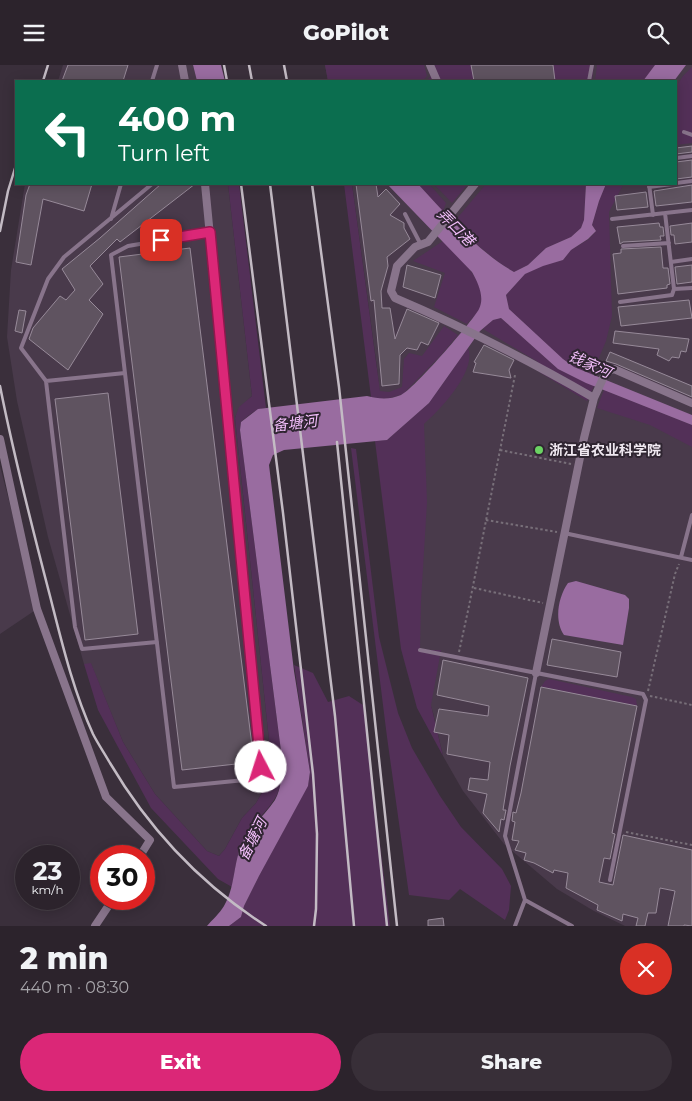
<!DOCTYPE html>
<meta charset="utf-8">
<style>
:root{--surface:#2c232c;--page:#382f38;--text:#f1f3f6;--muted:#a6a4a9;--line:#484048;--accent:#db2777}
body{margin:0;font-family:Montserrat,"Noto Sans SC",sans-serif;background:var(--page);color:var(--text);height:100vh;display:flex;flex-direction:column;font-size:19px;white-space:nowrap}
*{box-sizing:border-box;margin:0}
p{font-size:16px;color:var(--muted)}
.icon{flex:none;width:28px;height:28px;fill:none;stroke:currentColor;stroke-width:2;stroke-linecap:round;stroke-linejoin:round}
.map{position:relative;height:861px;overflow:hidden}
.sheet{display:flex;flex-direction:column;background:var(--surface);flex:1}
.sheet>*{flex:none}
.hud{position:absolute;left:15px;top:15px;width:662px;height:105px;border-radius:0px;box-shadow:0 2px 12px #0003,0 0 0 1px var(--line);background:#0b6e4f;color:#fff;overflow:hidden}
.speed{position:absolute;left:15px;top:780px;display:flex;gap:10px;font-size:25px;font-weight:700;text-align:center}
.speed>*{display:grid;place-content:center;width:65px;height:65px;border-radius:50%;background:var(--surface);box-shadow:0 2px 12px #0003,0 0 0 1px var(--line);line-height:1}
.speed small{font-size:12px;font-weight:400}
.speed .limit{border:8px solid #d22;background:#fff;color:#111}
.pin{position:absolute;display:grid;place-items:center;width:42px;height:42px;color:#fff;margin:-21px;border-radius:10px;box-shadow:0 2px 8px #0006}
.me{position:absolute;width:55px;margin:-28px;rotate:355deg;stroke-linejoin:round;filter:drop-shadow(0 0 4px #0008)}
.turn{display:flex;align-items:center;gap:18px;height:105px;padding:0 20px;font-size:22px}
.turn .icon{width:65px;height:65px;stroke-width:2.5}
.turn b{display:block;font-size:35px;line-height:42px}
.round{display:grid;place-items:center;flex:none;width:52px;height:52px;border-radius:26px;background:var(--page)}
.overview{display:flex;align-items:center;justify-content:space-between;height:85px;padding:0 20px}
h1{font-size:30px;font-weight:800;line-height:38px}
.primary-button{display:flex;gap:10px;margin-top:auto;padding:10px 20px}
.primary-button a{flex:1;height:58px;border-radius:30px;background:var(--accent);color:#fff;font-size:20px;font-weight:800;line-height:58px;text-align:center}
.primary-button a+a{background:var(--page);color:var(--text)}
header{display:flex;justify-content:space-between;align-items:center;height:65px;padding:0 20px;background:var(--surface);font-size:22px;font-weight:800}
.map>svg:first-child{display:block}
.built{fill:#493a4b}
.green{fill:#533058}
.water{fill:#996ca0}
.building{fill:#5f5360;stroke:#978a99}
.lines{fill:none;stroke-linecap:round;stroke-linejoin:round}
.path{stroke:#786f79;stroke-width:2;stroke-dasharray:2.5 2.5;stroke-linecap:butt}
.lane{stroke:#88748b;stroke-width:4}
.street{stroke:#88748b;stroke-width:8}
.rail{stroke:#c3bbc4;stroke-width:2.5}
.route-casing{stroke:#8e194d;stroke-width:12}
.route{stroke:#db2777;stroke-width:9}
.poi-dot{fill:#6bd363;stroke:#2f2531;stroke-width:2}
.labels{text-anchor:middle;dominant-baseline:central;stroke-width:4;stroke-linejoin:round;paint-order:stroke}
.poi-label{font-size:14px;font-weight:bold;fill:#f0e9f1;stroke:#2f2531;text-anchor:start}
.water-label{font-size:15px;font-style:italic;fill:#f3bffb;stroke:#2f2531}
</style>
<header><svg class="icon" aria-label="menu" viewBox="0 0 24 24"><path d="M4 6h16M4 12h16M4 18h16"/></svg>GoPilot<svg class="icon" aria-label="search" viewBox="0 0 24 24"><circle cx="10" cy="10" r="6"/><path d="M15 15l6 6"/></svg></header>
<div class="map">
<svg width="692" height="861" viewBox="0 0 692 861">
<rect width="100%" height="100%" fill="#3a2f3b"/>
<!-- built -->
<path class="built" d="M63,0H193L197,16H58Z
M325,0H692V861H625L594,846L557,824L504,779L463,726L443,691L433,648L415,587L392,443L377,303L352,119H676V16H328Z
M25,119H228L252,331L240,342L235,353L271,694L264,724L256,738L242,753L225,784L219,791L207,786L155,729L123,677L91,599H84L48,472L17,336L7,272L11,205Z
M0,401L37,544L0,569Z"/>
<!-- green -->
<path class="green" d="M325,0H424L427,11L422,16H328Z
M434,0H594L592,16H426L436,6Z
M597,0H655L643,16H595Z
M692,2V78L676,80V22L683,11Z
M228,119H239L266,343C255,344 249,350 241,357L240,365L282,694C282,708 282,723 274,735C265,749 252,758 245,772C237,787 235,805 232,822L218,814L151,743L98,645L84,599L91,598L123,677L155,729L207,786L219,791L225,784L242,753L256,738L264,724L271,694L235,353L239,342L252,331Z
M344,119H352L380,326L389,327L402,322L404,294L409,288L422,291L444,261L458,270L442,289L403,329L390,333L379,334L371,332Z
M418,119H429L446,138L443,146Z
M434,119H468L452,138Z
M486,119H586L584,156L581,163L571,172L546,183L528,200L514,207C492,194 472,176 454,157Z
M606,119H623V120L609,147L612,251L606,276L592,309L574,302L563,294L509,244L506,230L525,209L543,200L563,195L571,185L589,174L596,166L592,160L599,136Z
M443,176C458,192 489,217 480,243C478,248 471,254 467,259L434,242L445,208L413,196Z
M501,253L558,304L594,321L587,336L539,307L538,297L483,264L493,255Z
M468,283C477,306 440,345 424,359L427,437L421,536L420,585H441L431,640L443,691L417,643L401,584L375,376L387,375L429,338Z
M604,325L692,360V382L650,360L597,343Z
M351,383L356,384L379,572L398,648L412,683L440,731L461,762L502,804L511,821L509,845L505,855L460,824L449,835L409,830L387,672Z
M294,600L313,608L328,637L349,631L363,640L390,861H229L241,852L244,841L259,811L308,720L310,707Z
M549,614L632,632L636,634L637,641L541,622L545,616Z"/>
<!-- water -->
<path class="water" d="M193,0H221L225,16H197Z
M655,0H686L674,16H643Z
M387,119H418C448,151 476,185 514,207L528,200L546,183L571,172L581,163L584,155L586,119H606L599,136L592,160L596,166L588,174L571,185L563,195L543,201L525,209L506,230L509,244L563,294L574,302L692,350V360L586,318L558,304L501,253L493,255L480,266L429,338L387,375L284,385L273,390L269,400L294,606L310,707L308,721L259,811L244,841L241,852L229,861H207C212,855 220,848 224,841C235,823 233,801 241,781C248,762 264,752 275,735C282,722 282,708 282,694L240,365L241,357L258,344L367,331C379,334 389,335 401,330C413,325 472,257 479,244C485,232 478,218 472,207Z
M576,516L625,530L629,534V543L623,580L564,570C554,556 558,532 568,518Z"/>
<!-- building -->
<path class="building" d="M68,0H128L123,16H62Z
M471,0H553L555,16H474Z
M692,81V87L676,89V83Z
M692,95V112L676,114V97Z
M30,119H92L84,146L43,134L31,200L16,197L26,130Z
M161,119H195L120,177L117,174L90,201L103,219L89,235L103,249L68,305L29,274L33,263L60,231L66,235L75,225L62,204L100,173Z
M356,119H376L378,132L386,124L400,139L390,150L404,158V163L410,174L387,192L388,201L381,226L382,243H390L395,274L407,244L439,258L428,280L421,277L417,285L407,283L400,290L399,319L382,321L374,235L371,236Z
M692,120V137L656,141L654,126Z
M646,127L648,142L617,145L615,131Z
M659,158L660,162H663L664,171H660L661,175L623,177L620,179L617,162Z
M692,158V177L675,179L674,170H671L670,161Z
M661,182L663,203H668L670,219L667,220V223L618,229L613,189L621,188V184Z
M190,183L254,697L182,705L119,192Z
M407,200L441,210L435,233L403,222Z
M692,200V217L677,219L675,202Z
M689,235L692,253L621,261L618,242Z
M19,245L26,246L22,268L15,266Z
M615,266L689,274L686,287L681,286L679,293L672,292L669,296L657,290L659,284L613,278Z
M484,280L514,295L509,305L511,313L473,307L476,298L474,297Z
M610,287L692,321V332L616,299L606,296Z
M108,328L138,569L85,575L55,334Z
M552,574L621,587L617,612L547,600Z
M443,595L528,613L510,701L503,745H506L504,755L501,754L499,767L483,748L487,729L468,725L470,713L488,715L490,697L447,689L449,670L434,667L439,644L488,651L489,641L437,630Z
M541,622L637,641L612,768L615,769L610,794L604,793L599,817L613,820L623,770L692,785V861L684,860V861H668L675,826L660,823L656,848H648L645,861H636L638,853L623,849L622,856L597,845L598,840L566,823L568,808L554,805L553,808L534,798L524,795L526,788L515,785L519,776L512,775L515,757L512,756L513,747L516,748L521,728Z
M443,853L444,861H428V855Z"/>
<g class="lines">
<!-- path -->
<path class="path" d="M500,385L571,399
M486,455L557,467
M474,523L543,538
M459,587L469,541L515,310
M648,626L675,509L679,499
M650,631L692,640
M626,767L692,780"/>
<!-- lane -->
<path class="lane" d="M152,16L157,0
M589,16L592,0
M684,67L692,70
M676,93L692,91
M676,118L692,116
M649,119L653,150
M649,122L672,119
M405,149L421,180
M111,154L121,119
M612,154L692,145
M210,167L128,181L111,190L174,722L255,714
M623,181L669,178
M671,197L692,194
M674,224L692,223
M620,237L672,230L674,224L665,148
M125,308L46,316L75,562L82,584L157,577
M46,316L21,283L48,214L64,192L152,119
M564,468L692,495
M681,492L692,450
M420,585L643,629L646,635L610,815
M536,608L505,771L525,835L572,861
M515,861L525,835"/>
<!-- street -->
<path class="street" d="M182,0L185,16
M430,0L437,16
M205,119L261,702L255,714
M475,119L428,177L415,182L397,201L391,226L395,233C466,263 528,295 594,333
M0,374L37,544L106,732L150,775L140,791
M536,608L584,373L594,333L606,307L614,304L692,338
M95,861L113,834"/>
<!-- rail -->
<path class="rail" d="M224,0L227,16
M249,0L252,16
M284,0L287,16
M43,16L48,0
M241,119L283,448L313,709L317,769L316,844L314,861
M270,119L335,651L354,861
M312,119L339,322L397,861
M0,166L8,126L16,100
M0,321C14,392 32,462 50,531C62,578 73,625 93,669C98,679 105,689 110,698C149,764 202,820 266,861
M337,377L387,861"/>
</g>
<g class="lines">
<!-- route casing -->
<g class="route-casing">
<path id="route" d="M161,175L210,167L261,702"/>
</g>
<!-- route -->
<use href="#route" class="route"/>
</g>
<!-- markers -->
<circle class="poi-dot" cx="539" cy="385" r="5"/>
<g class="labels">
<!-- poi labels -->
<g class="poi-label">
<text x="549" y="385">浙江省农业科学院</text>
</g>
<!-- water labels -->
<g class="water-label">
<text transform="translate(456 162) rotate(45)">弄口港</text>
<text transform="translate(590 299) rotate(24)">钱家河</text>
<text transform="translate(295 358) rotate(-7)">备塘河</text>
<text transform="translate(252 774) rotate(-63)">备塘河</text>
</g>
</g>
</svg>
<div class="speed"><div>23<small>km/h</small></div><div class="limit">30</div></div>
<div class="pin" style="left:161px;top:175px;background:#d93025"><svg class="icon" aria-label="arrive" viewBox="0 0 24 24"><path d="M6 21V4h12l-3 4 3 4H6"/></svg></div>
<svg class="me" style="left:261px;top:702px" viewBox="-20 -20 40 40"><circle r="19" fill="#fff"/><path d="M0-13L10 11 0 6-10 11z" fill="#db2777"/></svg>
<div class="hud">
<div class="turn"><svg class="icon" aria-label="left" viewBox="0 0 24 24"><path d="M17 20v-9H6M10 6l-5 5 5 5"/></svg><div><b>400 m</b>Turn left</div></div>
</div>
</div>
<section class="sheet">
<div class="overview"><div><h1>2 min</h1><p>440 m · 08:30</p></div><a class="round" style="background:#d93025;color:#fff"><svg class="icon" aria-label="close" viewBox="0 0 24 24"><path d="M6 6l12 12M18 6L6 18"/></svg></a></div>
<div class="primary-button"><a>Exit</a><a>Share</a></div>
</section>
